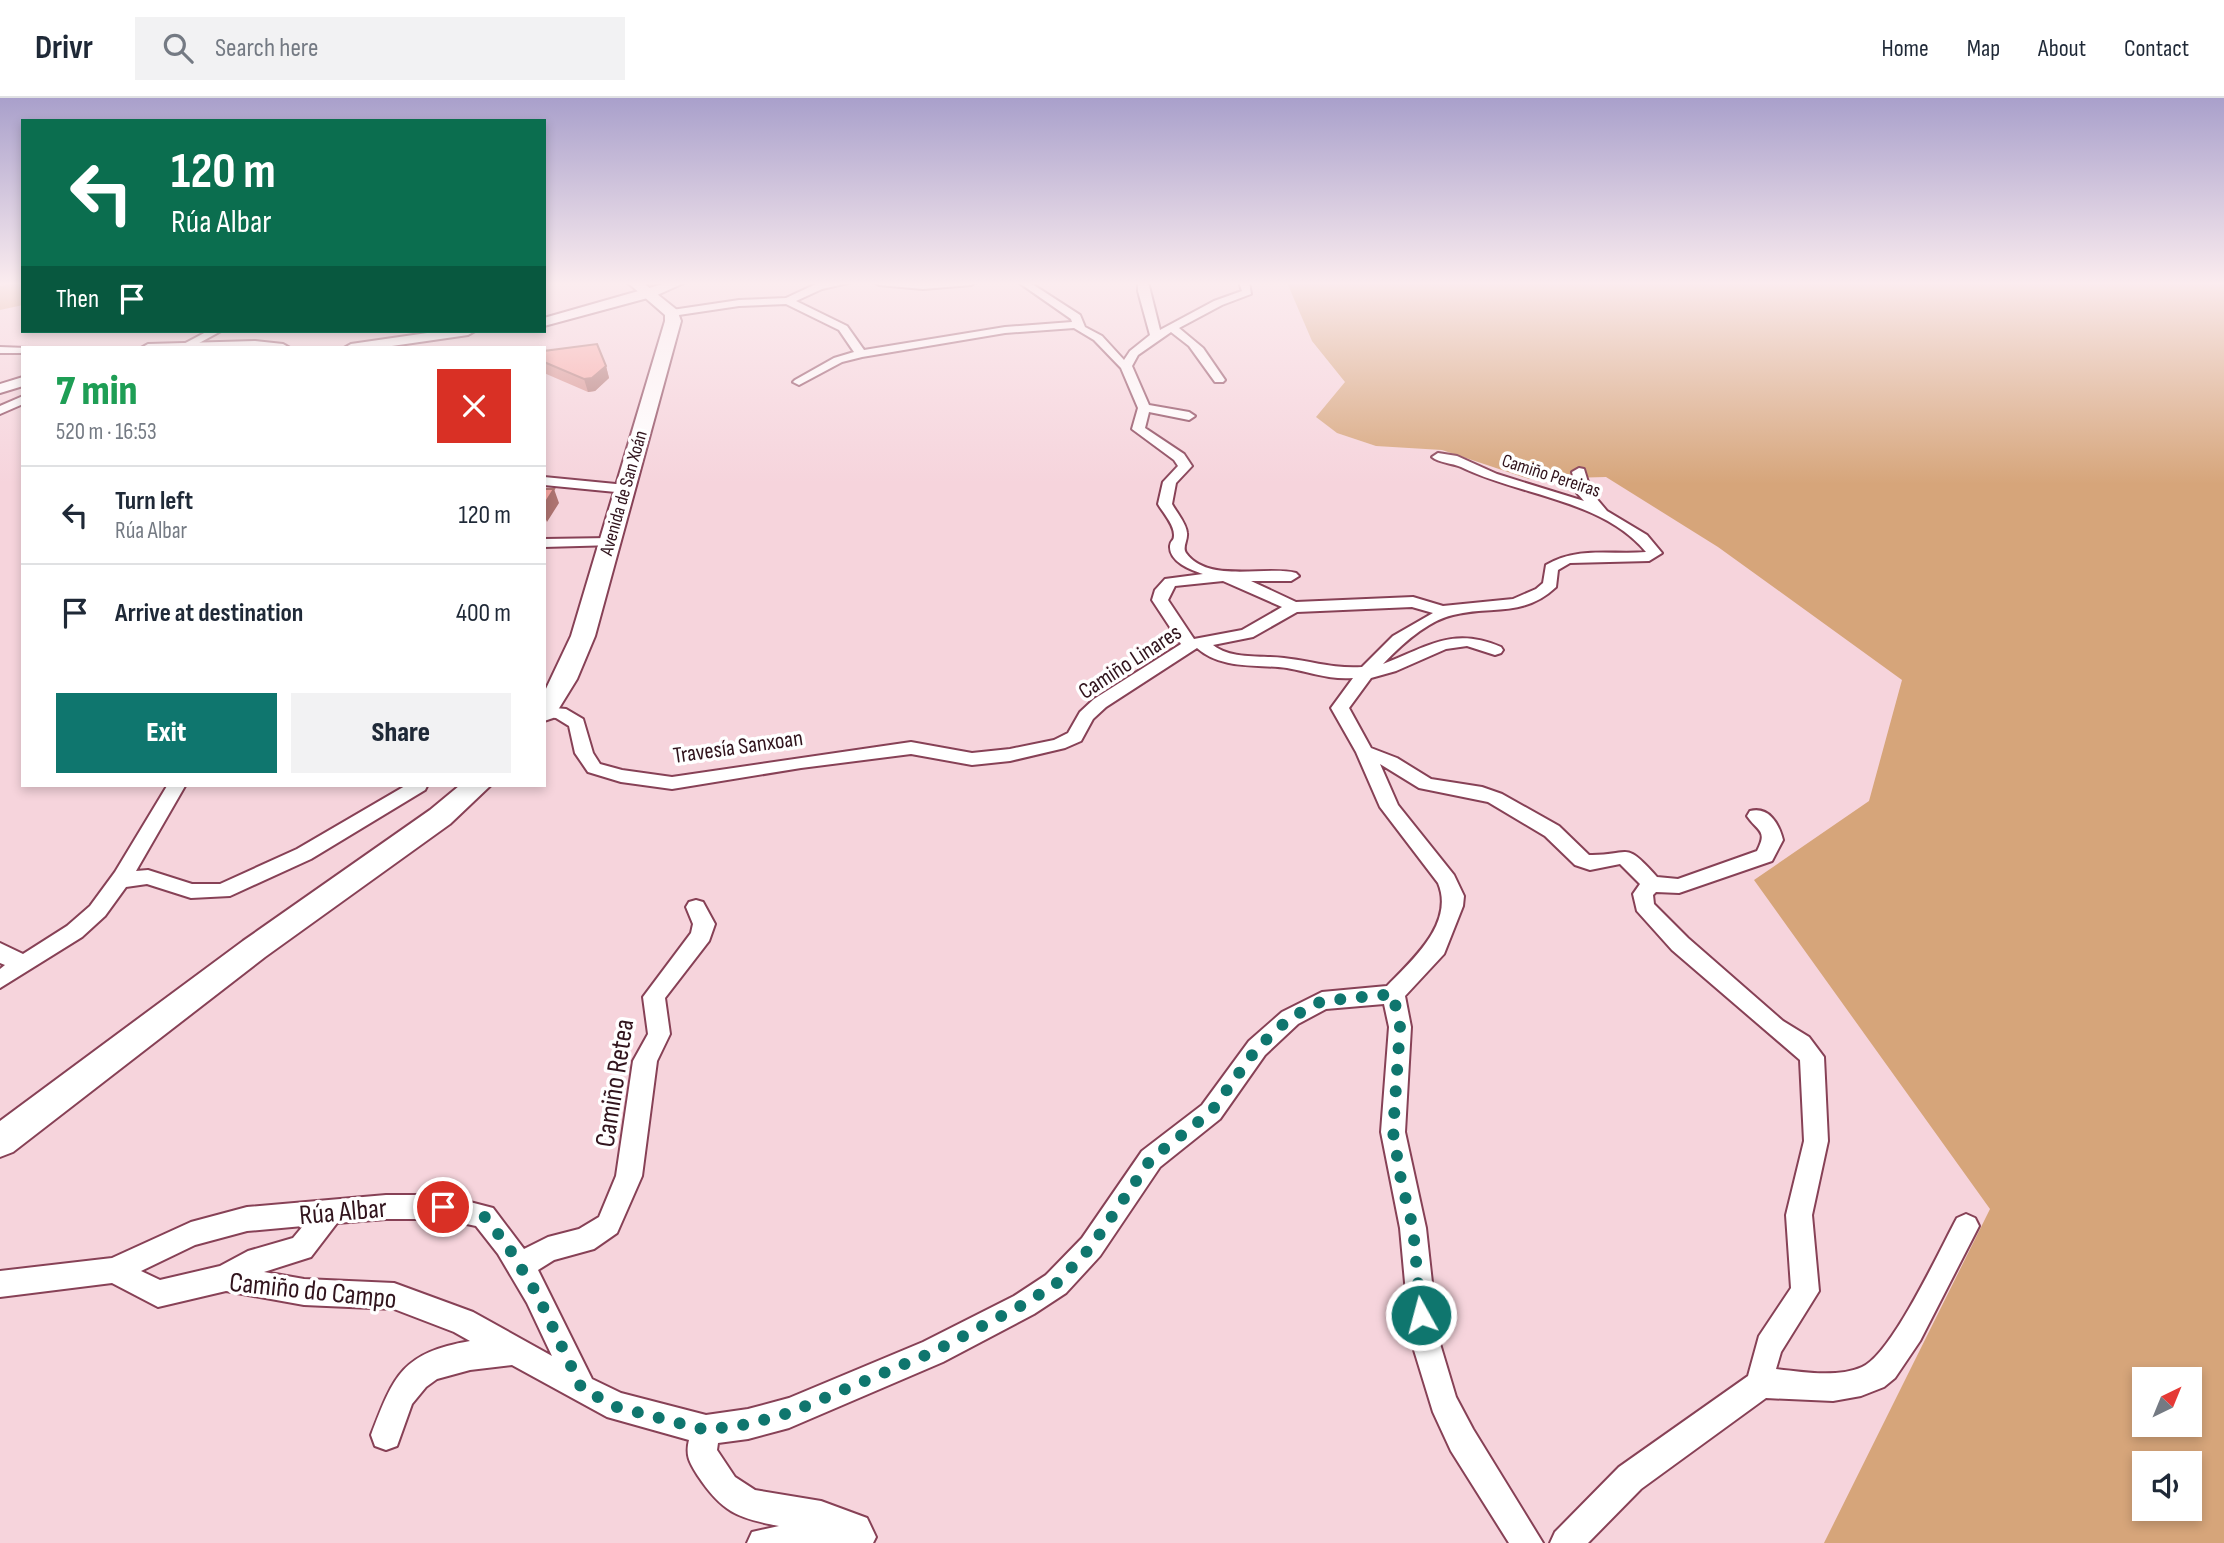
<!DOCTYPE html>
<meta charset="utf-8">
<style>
:root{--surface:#fff;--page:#f2f2f3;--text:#1f2937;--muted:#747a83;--line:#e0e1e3;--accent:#0f766e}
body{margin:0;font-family:"Sofia Sans Condensed",sans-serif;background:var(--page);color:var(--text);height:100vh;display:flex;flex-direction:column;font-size:26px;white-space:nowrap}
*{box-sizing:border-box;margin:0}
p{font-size:23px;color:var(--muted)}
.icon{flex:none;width:38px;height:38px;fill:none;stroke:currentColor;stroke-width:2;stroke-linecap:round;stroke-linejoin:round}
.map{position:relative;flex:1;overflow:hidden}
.sheet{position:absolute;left:21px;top:248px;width:525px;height:441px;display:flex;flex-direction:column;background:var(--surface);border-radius:0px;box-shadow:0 4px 10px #0003}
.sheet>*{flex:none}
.banner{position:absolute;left:21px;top:21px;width:525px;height:214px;border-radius:0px;box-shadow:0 4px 10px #0003;background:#0b6e4f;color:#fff;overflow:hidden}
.needle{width:46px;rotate:43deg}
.tools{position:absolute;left:2132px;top:1269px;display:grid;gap:14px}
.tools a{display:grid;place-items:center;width:70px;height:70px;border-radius:0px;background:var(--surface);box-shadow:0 4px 10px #0003;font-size:35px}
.pin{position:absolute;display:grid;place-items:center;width:60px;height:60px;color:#fff;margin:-30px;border:4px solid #fff;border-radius:50%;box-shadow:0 2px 7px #0007}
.me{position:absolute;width:77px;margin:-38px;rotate:353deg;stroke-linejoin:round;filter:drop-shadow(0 0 5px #0008)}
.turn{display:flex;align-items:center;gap:24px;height:147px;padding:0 35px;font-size:32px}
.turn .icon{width:91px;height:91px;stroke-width:2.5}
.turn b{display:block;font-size:49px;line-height:60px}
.then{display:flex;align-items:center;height:66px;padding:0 35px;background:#0003;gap:14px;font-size:26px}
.round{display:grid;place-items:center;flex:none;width:74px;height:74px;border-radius:0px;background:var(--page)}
.headline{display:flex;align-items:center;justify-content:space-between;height:119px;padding:0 35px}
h1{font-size:42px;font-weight:800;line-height:52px;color:#1e9e55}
.button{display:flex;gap:14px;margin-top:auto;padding:14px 35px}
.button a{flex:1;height:80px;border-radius:0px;background:var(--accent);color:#fff;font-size:28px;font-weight:800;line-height:80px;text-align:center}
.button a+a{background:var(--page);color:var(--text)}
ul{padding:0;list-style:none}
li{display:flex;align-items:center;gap:21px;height:98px;padding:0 35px;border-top:2px solid var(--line)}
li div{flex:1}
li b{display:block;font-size:26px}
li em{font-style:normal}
header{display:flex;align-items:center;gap:42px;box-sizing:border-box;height:98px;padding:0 35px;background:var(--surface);border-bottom:2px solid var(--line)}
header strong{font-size:33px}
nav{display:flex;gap:38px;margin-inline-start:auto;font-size:24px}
.search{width:490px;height:63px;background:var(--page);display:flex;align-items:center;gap:18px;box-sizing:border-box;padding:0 24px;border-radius:0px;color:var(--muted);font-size:26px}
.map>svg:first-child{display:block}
.green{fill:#d6a57a;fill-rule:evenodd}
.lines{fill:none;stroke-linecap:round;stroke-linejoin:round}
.minor-casing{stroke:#874156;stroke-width:4}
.tertiary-casing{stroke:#874156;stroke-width:4}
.secondary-casing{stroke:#874156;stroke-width:4}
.minor{fill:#fff;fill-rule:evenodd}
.tertiary{fill:#fff;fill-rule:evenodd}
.secondary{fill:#fff;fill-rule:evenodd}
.wall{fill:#d58f8b}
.shaded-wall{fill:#ae7471}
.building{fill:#f8a6a2;stroke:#ae7471;stroke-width:2}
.route{stroke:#0f766e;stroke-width:12;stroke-dasharray:0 21.6}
.labels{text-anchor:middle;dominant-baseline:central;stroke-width:7;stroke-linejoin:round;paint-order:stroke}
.far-street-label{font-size:19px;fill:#31141d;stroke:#fff}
.street-label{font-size:23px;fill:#31141d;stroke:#fff}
.near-street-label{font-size:28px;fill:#31141d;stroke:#fff}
</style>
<header>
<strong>Drivr</strong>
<div class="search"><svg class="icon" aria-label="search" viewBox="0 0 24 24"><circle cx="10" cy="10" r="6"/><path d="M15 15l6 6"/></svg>Search here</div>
<nav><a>Home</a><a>Map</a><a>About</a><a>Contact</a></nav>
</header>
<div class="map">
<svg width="2224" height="1445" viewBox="0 0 2224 1445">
<rect width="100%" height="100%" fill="#f6d4dc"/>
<!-- green -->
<path class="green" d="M1299,184H2224V1445H1824L1990,1111L1754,782L1869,703L1902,582L1718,449L1606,379L1529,381L1442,352L1376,348L1337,335L1316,319L1345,284L1312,243L1288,187ZM2144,1281H2189V1326H2144ZM2144,1365H2189V1410H2144Z
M23,185V207L0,212V188Z"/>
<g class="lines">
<!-- minor casing -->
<g class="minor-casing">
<path id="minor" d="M830,184H852L822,191L796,203L847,228L864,252L1005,229L1072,224L1071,221L1018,184H1029L1080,217L1085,229L1102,238L1124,262L1130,253L1150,237L1138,193V184H1148L1160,232L1214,203L1242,193L1239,184H1249L1251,196L1222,207L1179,230L1203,250L1225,282L1223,284H1215L1189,248L1171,234L1138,257L1132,268L1149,307L1189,314L1195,318L1189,322L1149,314L1145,330L1184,356L1192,368L1176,385L1172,406C1177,415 1186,425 1187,435C1188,442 1182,449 1186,455C1208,486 1267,467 1296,475L1299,478L1291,483H1251L1296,504L1413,499L1443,508L1513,501L1536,491L1543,485L1546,467C1577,448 1612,457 1646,454C1602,401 1520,398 1461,369C1452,365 1439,365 1432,359L1438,355L1457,358L1497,376L1584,403L1577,395L1572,374L1579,370L1584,371L1591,394L1607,413L1647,437L1662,455L1649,463L1570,465L1558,472L1556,489C1523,520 1491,507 1453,517C1427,523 1401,547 1383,566C1427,549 1453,528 1501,549L1503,552L1501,555L1495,557L1467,548L1446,551L1396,573L1371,580L1349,610L1371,650L1397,660L1431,681L1482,689L1502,696L1559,728L1589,757C1631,758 1623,741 1657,779L1678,781L1757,753C1768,732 1758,734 1747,718L1750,713C1769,708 1779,726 1783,742L1772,763L1679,795L1656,794L1653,797L1654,806L1688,840L1783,923L1809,939L1824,959L1828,1043L1812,1117L1819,1193L1781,1254L1776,1271C1803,1274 1837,1280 1862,1269C1892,1256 1940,1151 1957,1120L1966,1116L1975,1120L1979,1128L1920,1243L1895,1280L1884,1289L1861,1298L1833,1303L1766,1300L1641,1391L1588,1445H1550L1555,1434L1619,1369L1748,1278L1759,1238L1791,1190L1786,1117L1804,1043L1800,962L1672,852L1637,813L1633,796L1640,786L1620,766L1590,772L1575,767L1545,738L1488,704L1419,690L1380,666L1398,707L1454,777L1464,798L1463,808L1444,856L1405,898L1411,929L1405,1034L1426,1130L1438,1239L1456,1299L1473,1331L1543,1445H1509L1451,1353L1433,1314L1410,1239L1400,1130L1381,1034L1389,929L1384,906L1326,911L1298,926L1265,957L1220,1021L1160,1069L1100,1158L1066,1195L1034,1216L943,1264L789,1330L748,1341L718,1345L717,1352L735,1379L755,1392L821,1403L867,1420L876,1439L873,1445H747L752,1434L779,1428C737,1420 722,1414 698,1378C690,1365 685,1358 689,1342L607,1319L512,1267L470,1272L437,1281L426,1289L412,1306L397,1348L386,1352L375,1348L371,1337C394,1277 402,1255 470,1243L454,1234L394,1211L304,1207L226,1193L158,1209L112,1185L0,1199V1173L112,1160L191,1124L247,1109L386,1097H443L493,1110L524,1151L548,1139L579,1131L599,1119L616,1078L633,963L648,936L643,899L691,835L693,826L686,809L689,804L696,802L703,804L715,826L709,843L665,900L670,936L657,963L642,1078L617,1135L594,1151L554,1162L538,1172L592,1281L621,1295L706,1317L748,1311L789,1300L923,1244L1014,1198L1046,1177L1082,1140L1142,1053L1202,1007L1249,943L1282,914L1322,894L1387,888C1412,862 1455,825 1438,785L1380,709L1356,654L1331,610L1353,580C1330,582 1309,574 1287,570C1257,566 1222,572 1197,550L1106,609L1093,621L1081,643L1065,650L1010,663L972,667L911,656L801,670L672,691L621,684L588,674L575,655L569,628L556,620L544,619V609L566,611L583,621L593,655L600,666L622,672L672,679L911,644L972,655L1010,651L1054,642L1068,635L1080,614L1094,601L1181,546L1152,502L1155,492L1165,481L1203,476C1191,472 1169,464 1170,448C1171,441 1174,444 1174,437C1174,426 1163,415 1158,406L1163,384L1178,368L1174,362L1132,331L1138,310L1121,270L1094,242L1074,230L1005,235L862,259L842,264L799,287L793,284L795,282L834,260L854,254L839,232L786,206L739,208L672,218L667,215L672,212L739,202L786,200L816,186ZM1223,483L1282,509L1242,532L1194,541L1168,502L1175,488ZM1412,509L1433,515L1393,538L1362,569C1334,571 1311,563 1284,560C1261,557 1232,562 1213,547L1253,539L1297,514ZM386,1121H443L476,1128L498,1156L527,1205L552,1258L473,1214L394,1185L304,1181L264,1174L311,1159L337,1125ZM303,1128L293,1140L248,1153L220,1168L160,1182L141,1173L195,1147L247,1133Z
M874,184H976L971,187L923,191L879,187Z
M208,233H221L190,250L178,249Z
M0,249L27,250H23V255H0Z
M23,298V306L0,316V308Z
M544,379L626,387L633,391L626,395L544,387Z
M610,440L617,444L615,447L544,449V441Z
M167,688H185L136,773L148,772L192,786H220L297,751L405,688H427L425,692L311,761L230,798L191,800L147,786L126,789L105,818L82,839L0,890V871L5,867L0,865V845L23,856L67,828L90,808L115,774Z"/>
</g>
<!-- tertiary casing -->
<g class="tertiary-casing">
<path id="tertiary" d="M670,184H686L655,198L544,228V220Z
M441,233H475L468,237L378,250H344L351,246Z
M255,243L283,246L290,250H141L148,246Z
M23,279V288L0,295V286Z"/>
</g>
<!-- secondary casing -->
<g class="secondary-casing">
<path id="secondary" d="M627,184H642L677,212L681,223L595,538L577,581L553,620L544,623V595L571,538L665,223V217Z
M459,688H490L450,726L265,859L13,1054L0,1059V1023L243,843L430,712Z"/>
</g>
<!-- minor -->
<use href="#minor" class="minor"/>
<!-- tertiary -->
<use href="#tertiary" class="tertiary"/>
<!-- secondary -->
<use href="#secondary" class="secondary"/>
</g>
<!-- wall -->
<path class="wall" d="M544,253L606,268L609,280L595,293L588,294L544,275Z"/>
<!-- shaded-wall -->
<path class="shaded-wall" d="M606,268L609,280L595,293L588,294L584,281Z
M554,391L559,405L547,424L544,417V407Z"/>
<!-- building -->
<path class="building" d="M597,246L606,268L592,280L584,281L544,264V253Z
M544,391H554L544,407Z"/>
<!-- sky -->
<linearGradient id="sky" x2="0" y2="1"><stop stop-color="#a9a0cb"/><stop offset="0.48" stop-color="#fbecef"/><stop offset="1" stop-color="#fbecef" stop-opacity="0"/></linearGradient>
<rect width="2224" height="386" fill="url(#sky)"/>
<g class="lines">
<!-- route -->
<path class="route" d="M443,1109L484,1118L507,1147L537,1196L582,1291L617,1309L706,1332L748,1326L789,1315L933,1254L1024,1206L1056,1186L1091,1149L1151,1061L1211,1014L1257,950L1290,920L1322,903L1393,896L1400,929L1393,1034L1401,1082L1413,1130L1421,1217"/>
</g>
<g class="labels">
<!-- far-street labels -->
<g class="far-street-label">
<text transform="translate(1551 378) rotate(18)">Camiño Pereiras</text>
<text transform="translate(624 395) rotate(-74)">Avenida de San Xoán</text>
</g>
<!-- street labels -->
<g class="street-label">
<text transform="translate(1130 564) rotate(-33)">Camiño Linares</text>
<text transform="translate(738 649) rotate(-8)">Travesía Sanxoan</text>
</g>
<!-- near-street labels -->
<g class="near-street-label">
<text transform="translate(615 985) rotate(-81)">Camiño Retea</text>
<text transform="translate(343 1114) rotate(-5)">Rúa Albar</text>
<text transform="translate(313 1193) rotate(6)">Camiño do Campo</text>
</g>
</g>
</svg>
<div class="tools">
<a><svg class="needle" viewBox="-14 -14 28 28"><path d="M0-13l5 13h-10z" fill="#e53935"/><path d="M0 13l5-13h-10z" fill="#747a83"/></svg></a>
<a><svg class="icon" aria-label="sound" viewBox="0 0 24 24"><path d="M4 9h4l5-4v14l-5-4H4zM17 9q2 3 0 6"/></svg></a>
</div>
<div class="pin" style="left:443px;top:1109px;background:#d93025"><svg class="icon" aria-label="arrive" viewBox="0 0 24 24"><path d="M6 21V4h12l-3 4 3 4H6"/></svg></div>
<svg class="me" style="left:1421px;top:1217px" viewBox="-20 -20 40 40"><circle r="17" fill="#0f766e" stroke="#fff" stroke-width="3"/><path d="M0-11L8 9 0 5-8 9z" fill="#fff"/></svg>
<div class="banner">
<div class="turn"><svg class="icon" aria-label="left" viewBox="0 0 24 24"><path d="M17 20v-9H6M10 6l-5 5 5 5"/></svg><div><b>120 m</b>Rúa Albar</div></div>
<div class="then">Then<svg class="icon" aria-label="arrive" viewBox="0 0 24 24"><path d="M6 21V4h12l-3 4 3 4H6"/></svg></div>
</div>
<section class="sheet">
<div class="headline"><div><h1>7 min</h1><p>520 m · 16:53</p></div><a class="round" style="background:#d93025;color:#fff"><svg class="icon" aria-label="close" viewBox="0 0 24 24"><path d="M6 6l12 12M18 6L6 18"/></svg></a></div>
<ul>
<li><svg class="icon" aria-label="left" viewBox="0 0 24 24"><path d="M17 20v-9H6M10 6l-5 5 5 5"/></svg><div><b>Turn left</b><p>Rúa Albar</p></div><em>120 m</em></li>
<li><svg class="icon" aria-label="arrive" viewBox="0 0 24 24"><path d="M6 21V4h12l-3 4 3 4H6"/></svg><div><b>Arrive at destination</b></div><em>400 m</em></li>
</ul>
<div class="button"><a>Exit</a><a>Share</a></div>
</section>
</div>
